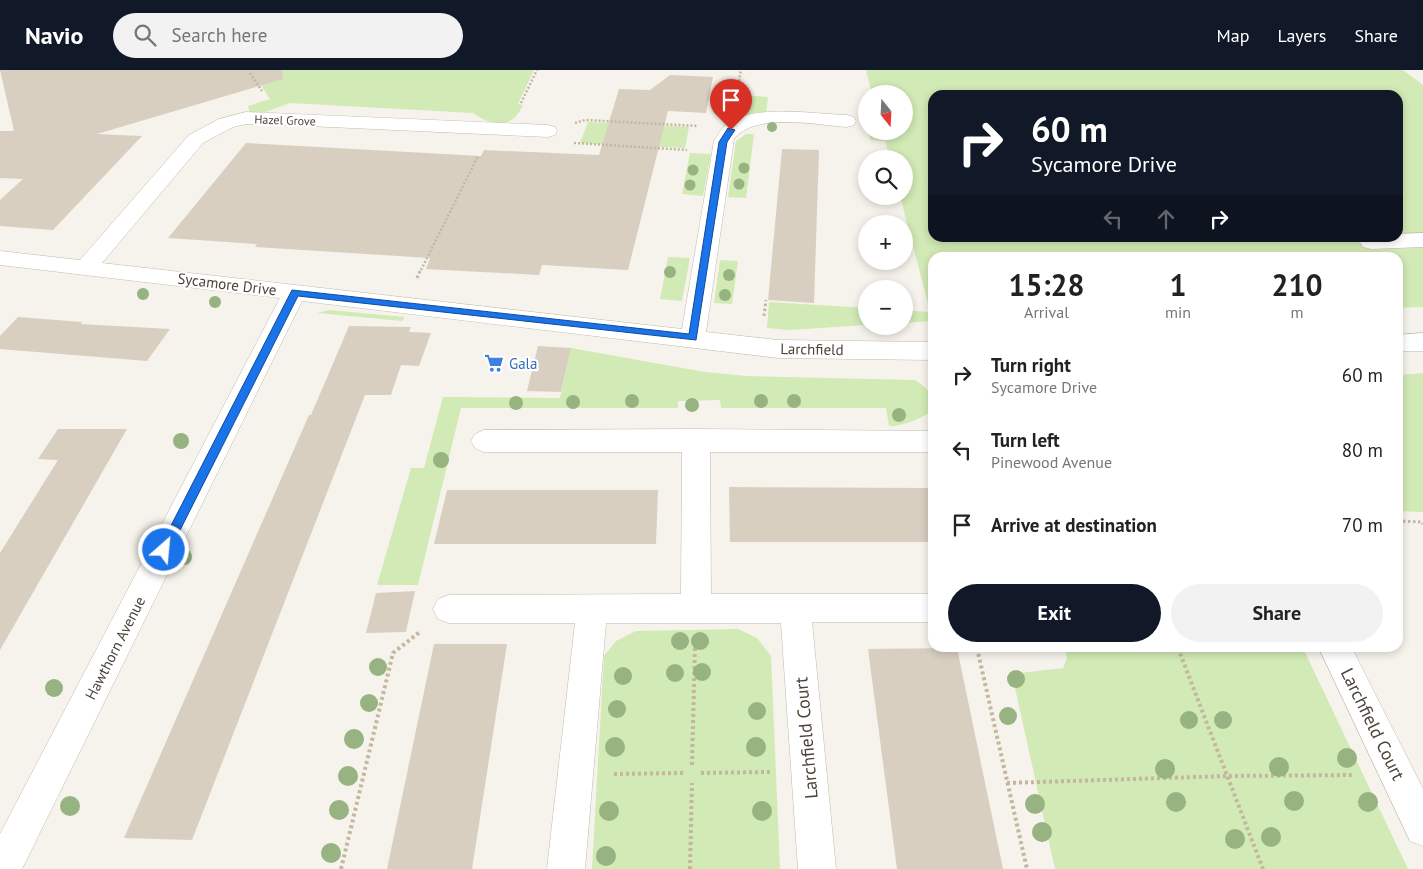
<!DOCTYPE html>
<meta charset="utf-8">
<style>
:root{--surface:#fff;--page:#f2f2f2;--text:#222;--muted:#767676;--accent:#111827}
body{margin:0;font-family:"PT Sans",sans-serif;background:var(--page);color:var(--text);height:100vh;display:flex;flex-direction:column;font-size:19px;white-space:nowrap}
*{box-sizing:border-box;margin:0}
p{font-size:16px;color:var(--muted)}
.icon{flex:none;width:28px;height:28px;fill:none;stroke:currentColor;stroke-width:2;stroke-linecap:round;stroke-linejoin:round}
.map{position:relative;flex:1;overflow:hidden}
.side{position:absolute;left:928px;top:182px;width:475px;height:400px;display:flex;flex-direction:column;background:var(--surface);border-radius:15px;box-shadow:0 2px 8px #0003}
.side>*{flex:none}
.banner{position:absolute;left:928px;top:20px;width:475px;height:152px;border-radius:15px;box-shadow:0 2px 8px #0003;background:#111827;color:#fff;overflow:hidden}
.needle{width:32px;rotate:162deg}
.buttons{position:absolute;left:858px;top:15px;display:grid;gap:10px}
.buttons a{display:grid;place-items:center;width:55px;height:55px;border-radius:50%;background:var(--surface);box-shadow:0 2px 8px #0003;font-size:25px}
.pin{position:absolute;display:grid;place-items:center;width:42px;height:42px;color:#fff;margin:-51px -21px;border-radius:50% 50% 50% 0;rotate:-45deg;box-shadow:0 0 5px #0007}
.pin .icon{rotate:45deg}
.me{position:absolute;width:55px;margin:-28px;rotate:27deg;stroke-linejoin:round;filter:drop-shadow(0 0 4px #0008)}
.turn{display:flex;align-items:center;gap:18px;height:105px;padding:0 20px;font-size:22px}
.turn .icon{width:65px;height:65px;stroke-width:2.5}
.turn b{display:block;font-size:35px;line-height:42px}
.lanes{display:flex;align-items:center;height:48px;padding:0 20px;background:#0003;justify-content:center;gap:25px;direction:ltr}
.lanes .off{opacity:.35}
.eta{display:flex;justify-content:space-evenly;align-items:center;height:85px;text-align:center}
.eta b{font-size:30px;font-weight:600;line-height:35px}
.primary-button{display:flex;gap:10px;margin-top:auto;padding:10px 20px}
.primary-button a{flex:1;height:58px;border-radius:30px;background:var(--accent);color:#fff;font-size:20px;font-weight:600;line-height:58px;text-align:center}
.primary-button a+a{background:var(--page);color:var(--text)}
ul{padding:0;list-style:none}
li{display:flex;align-items:center;gap:15px;height:75px;padding:0 20px}
li div{flex:1}
li b{display:block;font-size:19px}
li em{font-style:normal}
header{display:flex;align-items:center;gap:30px;box-sizing:border-box;height:70px;padding:0 25px;background:var(--accent);color:#fff}
header strong{font-size:24px}
nav{display:flex;gap:28px;margin-inline-start:auto;font-size:18px}
.search{width:350px;height:45px;background:var(--page);display:flex;align-items:center;gap:12px;box-sizing:border-box;padding:0 18px;border-radius:28px;color:var(--muted);font-size:19px}
.map>svg:first-child{display:block}
.green{fill:#d2eab5;fill-rule:evenodd}
.building{fill:#d8cfc1}
.lines{fill:none;stroke-linecap:round;stroke-linejoin:round}
.minor-casing{stroke:#c2bbae;stroke-width:1}
.path-far2{stroke:#c4b79f;stroke-width:2.5;stroke-dasharray:2 2;stroke-linecap:butt}
.path-far1{stroke:#c4b79f;stroke-width:3;stroke-dasharray:2.5 2.5;stroke-linecap:butt}
.path{stroke:#c4b79f;stroke-width:4;stroke-dasharray:3 3;stroke-linecap:butt}
.minor{fill:#fff;fill-rule:evenodd}
.tree{fill:#97b381}
.route{fill:#1a73e8;stroke:#114b97}
.labels{text-anchor:middle;dominant-baseline:central;stroke-width:4.5;stroke-linejoin:round;paint-order:stroke}
.far-street-label{font-size:12px;fill:#4b4439;stroke:#fff}
.street-label{font-size:15px;fill:#4b4439;stroke:#fff}
.shop-label{font-size:15px;fill:#366cbe;stroke:#fff;text-anchor:start}
.near-street-label{font-size:18px;fill:#4b4439;stroke:#fff}
</style>
<header>
<strong>Navio</strong>
<div class="search"><svg class="icon" aria-label="search" viewBox="0 0 24 24"><circle cx="10" cy="10" r="6"/><path d="M15 15l6 6"/></svg>Search here</div>
<nav><a>Map</a><a>Layers</a><a>Share</a></nav>
</header>
<div class="map">
<svg width="1423" height="799" viewBox="0 0 1423 799">
<rect width="100%" height="100%" fill="#f6f3ec"/>
<!-- green -->
<path class="green" d="M264,0H534L518,34L523,35C513,59 492,57 473,43L290,33L265,42L250,43L248,36L270,29L253,3Z
M866,0H1403L1423,15V237L1398,238V188H932V249L900,126H904V89H890L885,71L870,70L869,61H904V24H872ZM932,25H1398V168H932Z
M742,25L768,27L766,44L737,49Z
M588,52L689,57L685,78L580,73Z
M746,64H754L746,128L728,127L736,71Z
M690,83L711,84L703,126L682,124Z
M668,187L690,188L682,231L660,229Z
M720,190L738,191L732,234L714,233Z
M769,232L866,238V255L790,260L767,258Z
M329,240L405,247L402,251L317,243Z
M904,240L929,242L931,251L904,253Z
M571,278L705,302L746,306L915,310C930,320 932,323 932,341C920,349 904,356 889,356L886,338H721L720,330L678,331V338H461L418,515H377L411,398H424L443,327L560,328Z
M1423,303V442L1398,441V305Z
M738,559L757,568L771,586L780,799H592L604,586L616,571L636,561Z
M1065,578H1303L1408,799H1055L1012,604L1063,598L1067,588Z"/>
<!-- building -->
<path class="building" d="M0,0H282L283,9L97,64L142,66L53,160L0,156V130L23,109L0,108V61H14Z
M670,5L713,7L706,43L668,41L628,200L542,195L539,205L426,199L430,188L255,177L257,174L168,168L246,73L481,86L484,80L599,85L619,19L650,20Z
M782,79L819,80L814,233L768,230Z
M18,247L82,252L81,254L170,259L147,291L0,279V266Z
M349,256L411,257L409,262L431,263L419,296L401,295L391,325H365L192,770L124,768L309,345H311Z
M538,276L571,278L561,322L527,321Z
M58,359H127L0,580V483L58,390L38,389Z
M729,417L932,418V472H730Z
M447,420H658L656,474H434Z
M415,521L406,562L366,563L376,523Z
M434,574H507L472,799H387Z
M957,578L1003,799H897L868,579Z"/>
<g class="lines">
<!-- minor casing -->
<g class="minor-casing">
<path id="minor" d="M246,42L548,55L555,57L557,61L555,65L548,67L264,54H246L233,57L203,73L102,193L682,259L714,71C718,65 722,57 728,53C759,34 812,44 847,45L854,47L856,51L854,55L847,57C817,55 754,42 734,69L706,262L778,270L932,272V290L778,288L302,231L22,799H0V764L280,228L0,195V181L80,190L189,65L219,49Z
M1423,163V177L1371,179L1363,177L1360,172L1363,168H1398V164Z
M1423,263V281H1398V265Z
M696,359L932,361V382H710L711,524H932V552H812L836,799H798L781,553H606L585,799H547L575,553H449L438,549L433,539L438,529L449,525L681,524L682,382H484L475,378L471,371L475,364L484,360Z
M1319,578H1352L1423,719V776L1410,771Z"/>
</g>
<!-- path-far2 -->
<path class="path-far2" d="M250,3L262,21
M736,27L741,0
M521,33L537,0
M575,53L585,50L698,56
M574,73L687,80
M421,200L478,86"/>
<!-- path-far1 -->
<path class="path-far1" d="M417,208L421,199
M764,246L766,230
M1398,451L1422,452L1423,454"/>
<!-- path -->
<path class="path" d="M977,578L1027,799
M1178,578L1263,799
M692,695L695,575
M701,703L770,702
M614,704L683,703
M1007,713L1228,706L1354,705
M341,799L393,583L421,561
M690,799L692,713"/>
<!-- minor -->
<use href="#minor" class="minor"/>
</g>
<!-- trees -->
<g class="tree">
<circle cx="772" cy="57" r="5"/>
<circle cx="744" cy="98" r="5.5"/>
<circle cx="693" cy="100" r="5.5"/>
<circle cx="739" cy="114" r="5.5"/>
<circle cx="690" cy="115" r="5.5"/>
<circle cx="670" cy="202" r="6"/>
<circle cx="729" cy="205" r="6"/>
<circle cx="143" cy="224" r="6"/>
<circle cx="725" cy="225" r="6"/>
<circle cx="215" cy="232" r="6"/>
<circle cx="632" cy="331" r="7"/>
<circle cx="761" cy="331" r="7"/>
<circle cx="794" cy="331" r="7"/>
<circle cx="573" cy="332" r="7"/>
<circle cx="516" cy="333" r="7"/>
<circle cx="692" cy="335" r="7"/>
<circle cx="899" cy="345" r="7"/>
<circle cx="181" cy="371" r="8"/>
<circle cx="441" cy="390" r="8"/>
<circle cx="184" cy="487" r="8"/>
<circle cx="680" cy="571" r="9"/>
<circle cx="700" cy="571" r="9"/>
<circle cx="378" cy="597" r="9"/>
<circle cx="702" cy="602" r="9"/>
<circle cx="675" cy="603" r="9"/>
<circle cx="623" cy="606" r="9"/>
<circle cx="1016" cy="609" r="9"/>
<circle cx="54" cy="618" r="9"/>
<circle cx="369" cy="633" r="9"/>
<circle cx="617" cy="639" r="9"/>
<circle cx="757" cy="641" r="9"/>
<circle cx="1008" cy="646" r="9"/>
<circle cx="1189" cy="650" r="9"/>
<circle cx="1223" cy="650" r="9"/>
<circle cx="354" cy="669" r="10"/>
<circle cx="615" cy="677" r="10"/>
<circle cx="756" cy="677" r="10"/>
<circle cx="1347" cy="688" r="10"/>
<circle cx="1279" cy="697" r="10"/>
<circle cx="1165" cy="699" r="10"/>
<circle cx="348" cy="706" r="10"/>
<circle cx="1294" cy="731" r="10"/>
<circle cx="1176" cy="732" r="10"/>
<circle cx="1368" cy="732" r="10"/>
<circle cx="1035" cy="734" r="10"/>
<circle cx="70" cy="736" r="10"/>
<circle cx="339" cy="740" r="10"/>
<circle cx="609" cy="741" r="10"/>
<circle cx="762" cy="741" r="10"/>
<circle cx="1042" cy="762" r="10"/>
<circle cx="1271" cy="767" r="10"/>
<circle cx="1235" cy="769" r="10"/>
<circle cx="331" cy="783" r="10"/>
<circle cx="606" cy="786" r="10"/>
</g>
<!-- route -->
<path class="route" d="M728,58L735,60L727,72L696,270L298,226L168,484L164,486L160,484L158,480L160,477L292,220L689,264L719,72Z"/>
<!-- icons -->
<defs>
<g id="supermarket-bare" transform="scale(1.5)"><path d="M-6-5.5h2.5l.6 2H6L4.5 2H-2.5L-4.4-4H-6ZM-1.5 3.2a1.3 1.3 0 1 0 .1 0ZM3 3.2a1.3 1.3 0 1 0 .1 0Z" fill="#3f7fe0" stroke="#fff" stroke-width="2.5" paint-order="stroke"/></g>
</defs>
<g fill-rule="evenodd">
<use href="#supermarket-bare" x="494" y="293"/>
</g>
<g class="labels">
<!-- far-street labels -->
<g class="far-street-label">
<text transform="translate(285 50) rotate(2)">Hazel Grove</text>
</g>
<!-- street labels -->
<g class="street-label">
<text transform="translate(227 214) rotate(7)">Sycamore Drive</text>
<text transform="translate(812 279) rotate(1)">Larchfield</text>
<text transform="translate(115 578) rotate(-63)">Hawthorn Avenue</text>
</g>
<!-- shop labels -->
<g class="shop-label">
<text x="509" y="293">Gala</text>
</g>
<!-- near-street labels -->
<g class="near-street-label">
<text transform="translate(1373 654) rotate(64)">Larchfield Court</text>
<text transform="translate(806 668) rotate(-95)">Larchfield Court</text>
</g>
</g>
</svg>
<div class="buttons">
<a><svg class="needle" viewBox="-14 -14 28 28"><path d="M0-13l5 13h-10z" fill="#e53935"/><path d="M0 13l5-13h-10z" fill="#767676"/></svg></a>
<a><svg class="icon" aria-label="search" viewBox="0 0 24 24"><circle cx="10" cy="10" r="6"/><path d="M15 15l6 6"/></svg></a>
<a>+</a>
<a>−</a>
</div>
<div class="pin" style="left:731px;top:60px;background:#d93025"><svg class="icon" aria-label="arrive" viewBox="0 0 24 24"><path d="M6 21V4h12l-3 4 3 4H6"/></svg></div>
<svg class="me" style="left:164px;top:480px" viewBox="-20 -20 40 40"><circle r="17" fill="#1a73e8" stroke="#fff" stroke-width="3"/><path d="M0-11L8 9 0 5-8 9z" fill="#fff"/></svg>
<div class="banner">
<div class="turn"><svg class="icon" aria-label="right" viewBox="0 0 24 24"><path d="M7 20v-9h11M14 6l5 5-5 5"/></svg><div><b>60 m</b>Sycamore Drive</div></div>
<div class="lanes"><svg class="icon off" aria-label="left" viewBox="0 0 24 24"><path d="M17 20v-9H6M10 6l-5 5 5 5"/></svg><svg class="icon off" aria-label="ahead" viewBox="0 0 24 24"><path d="M12 20V5M6 11l6-6 6 6"/></svg><svg class="icon" aria-label="right" viewBox="0 0 24 24"><path d="M7 20v-9h11M14 6l5 5-5 5"/></svg></div>
</div>
<section class="side">
<div class="eta">
<div><b>15:28</b><p>Arrival</p></div>
<div><b>1</b><p>min</p></div>
<div><b>210</b><p>m</p></div>
</div>
<ul>
<li><svg class="icon" aria-label="right" viewBox="0 0 24 24"><path d="M7 20v-9h11M14 6l5 5-5 5"/></svg><div><b>Turn right</b><p>Sycamore Drive</p></div><em>60 m</em></li>
<li><svg class="icon" aria-label="left" viewBox="0 0 24 24"><path d="M17 20v-9H6M10 6l-5 5 5 5"/></svg><div><b>Turn left</b><p>Pinewood Avenue</p></div><em>80 m</em></li>
<li><svg class="icon" aria-label="arrive" viewBox="0 0 24 24"><path d="M6 21V4h12l-3 4 3 4H6"/></svg><div><b>Arrive at destination</b></div><em>70 m</em></li>
</ul>
<div class="primary-button"><a>Exit</a><a>Share</a></div>
</section>
</div>
